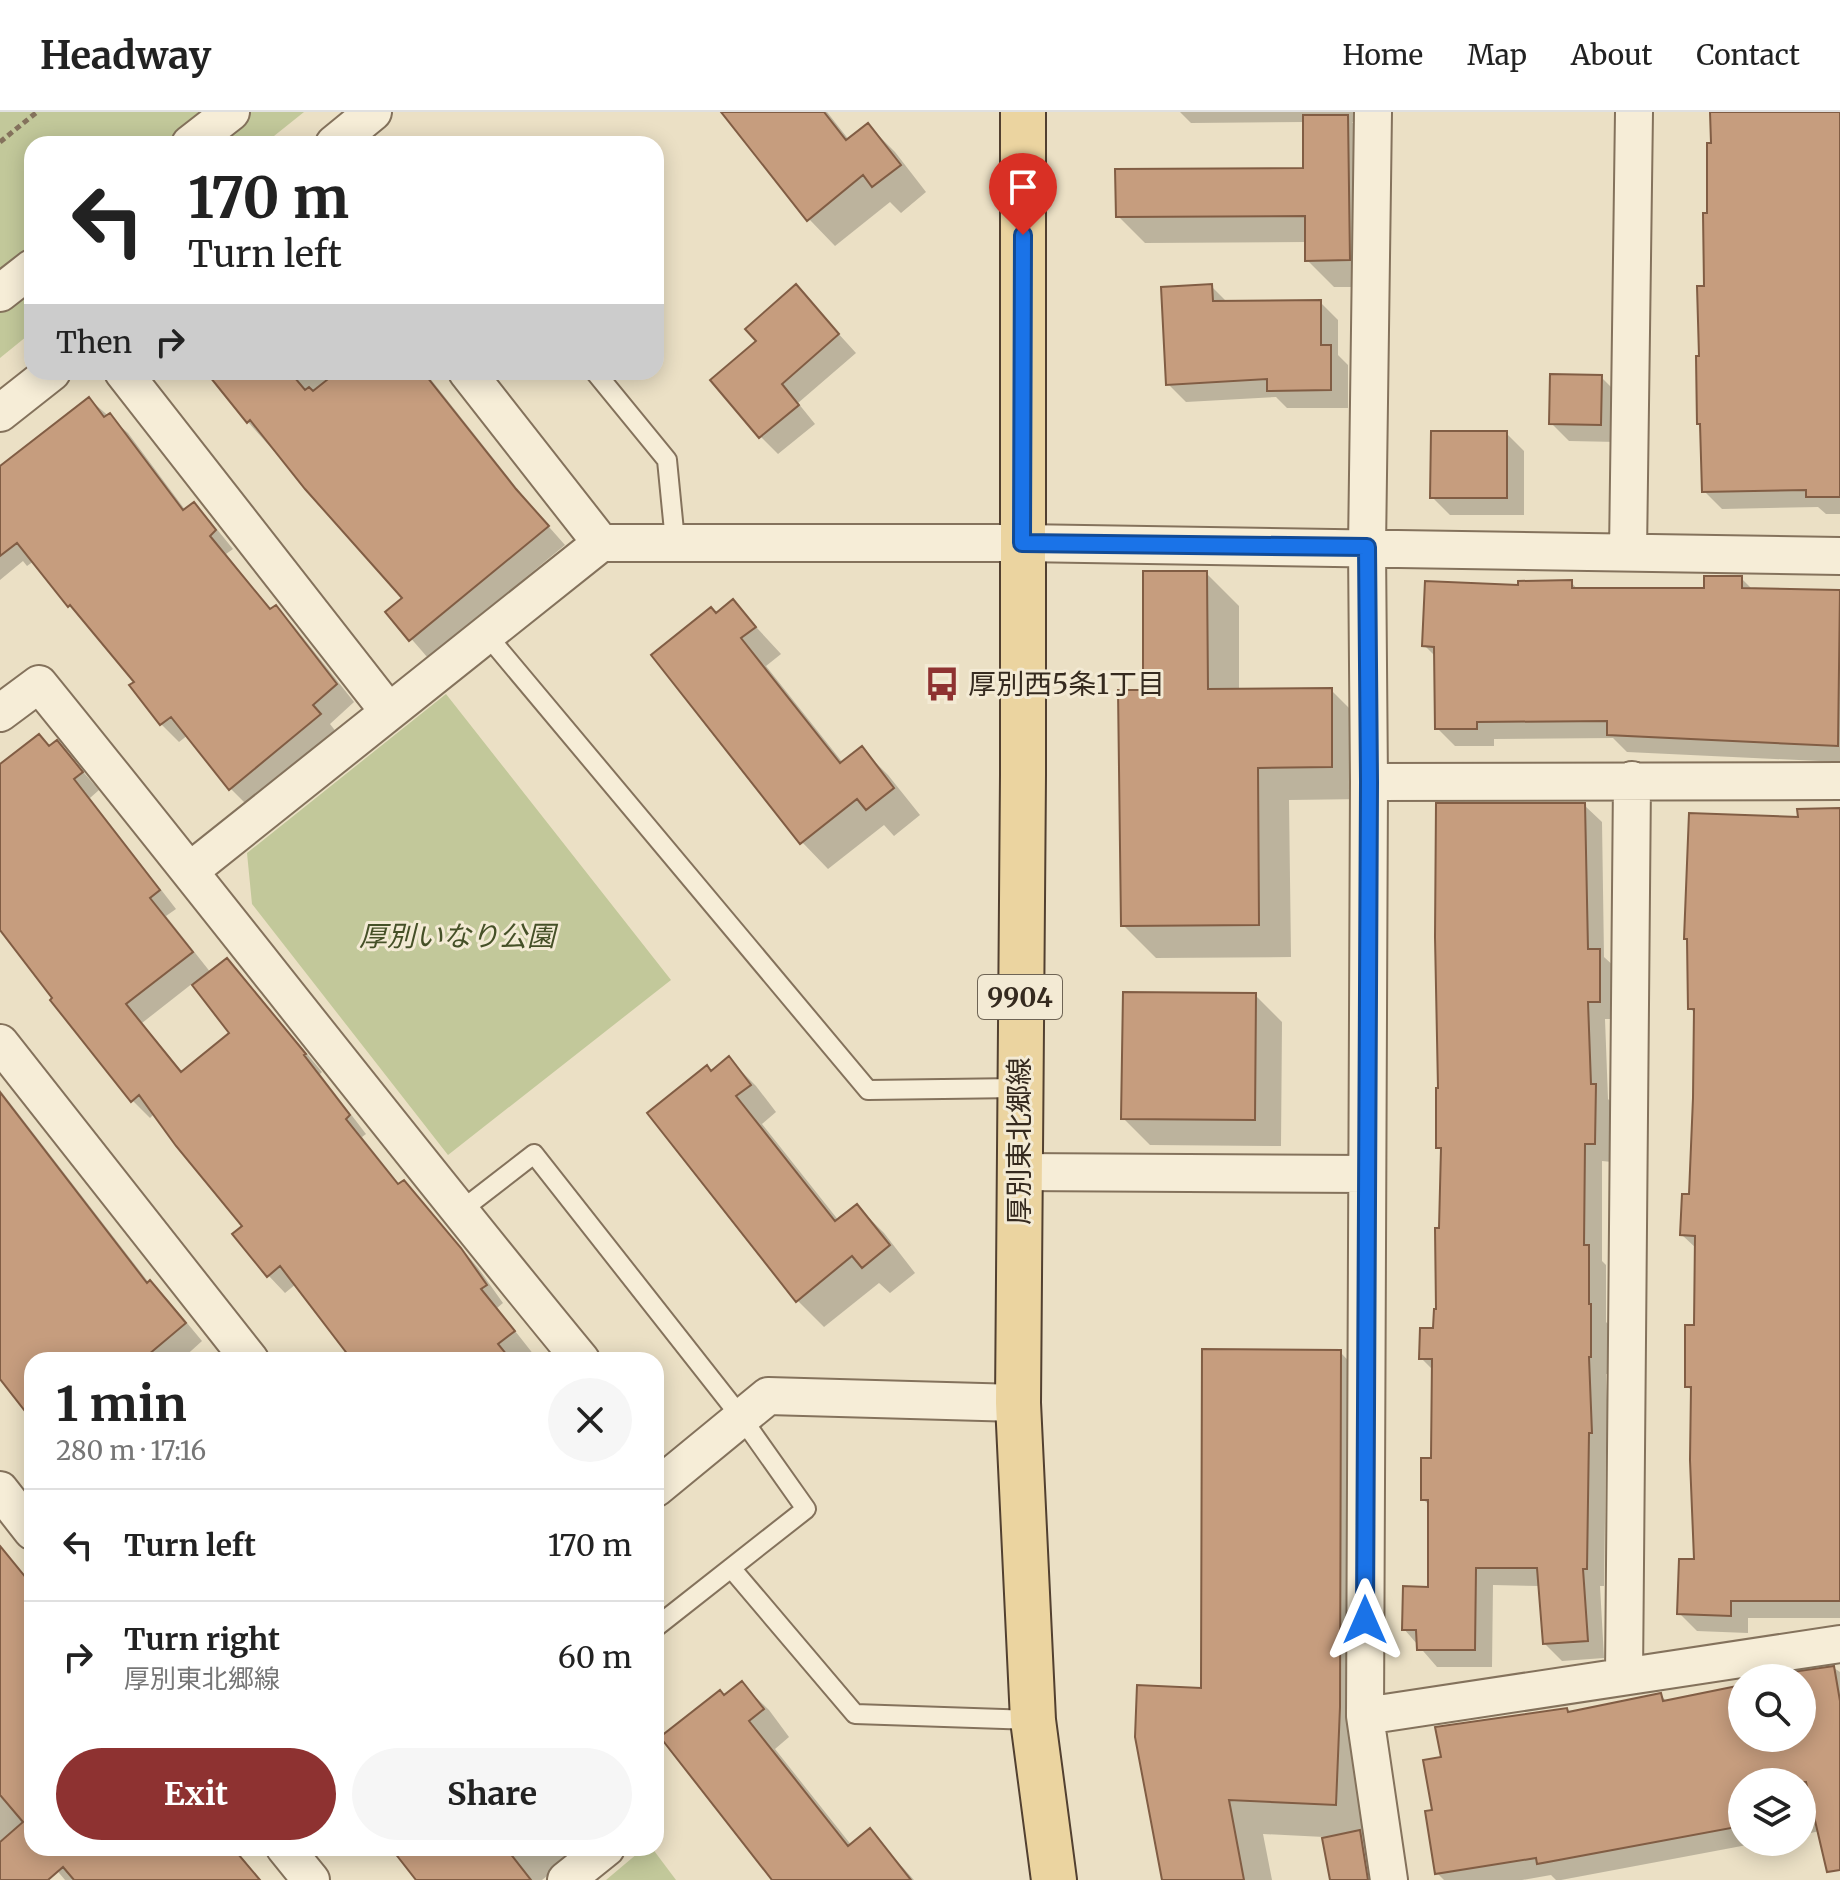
<!DOCTYPE html>
<meta charset="utf-8">
<style>
:root{--surface:#fff;--page:#f6f6f6;--text:#222;--muted:#767676;--line:#e0e0e0;--accent:#8e3231}
body{margin:0;font-family:Merriweather,"Noto Sans JP",serif;background:var(--page);color:var(--text);height:100vh;display:flex;flex-direction:column;font-size:30px;white-space:nowrap}
*{box-sizing:border-box;margin:0}
p{font-size:26px;color:var(--muted)}
.icon{flex:none;width:44px;height:44px;fill:none;stroke:currentColor;stroke-width:2;stroke-linecap:round;stroke-linejoin:round}
.map{position:relative;flex:1;overflow:hidden}
.details{position:absolute;left:24px;top:1240px;width:640px;height:504px;display:flex;flex-direction:column;background:var(--surface);border-radius:24px;box-shadow:0 4px 20px #0003}
.details>*{flex:none}
.hud{position:absolute;left:24px;top:24px;width:640px;height:244px;border-radius:24px;box-shadow:0 4px 20px #0003;background:#fff;color:var(--text);overflow:hidden}
.fabs{position:absolute;left:1728px;top:1552px;display:grid;gap:16px}
.fabs a{display:grid;place-items:center;width:88px;height:88px;border-radius:50%;background:var(--surface);box-shadow:0 4px 20px #0003;font-size:40px}
.pin{position:absolute;display:grid;place-items:center;width:68px;height:68px;color:#fff;margin:-82px -34px;border-radius:50% 50% 50% 0;rotate:-45deg;box-shadow:0 0 8px #0007}
.pin .icon{rotate:45deg}
.me{position:absolute;width:88px;margin:-44px;rotate:0deg;stroke-linejoin:round;filter:drop-shadow(0 0 6px #0008)}
.turn{display:flex;align-items:center;gap:28px;height:168px;padding:0 32px;font-size:36px}
.turn .icon{width:104px;height:104px;stroke-width:2.5}
.turn b{display:block;font-size:56px;line-height:68px}
.then{display:flex;align-items:center;height:76px;padding:0 32px;background:#0003;gap:16px;font-size:30px}
.round{display:grid;place-items:center;flex:none;width:84px;height:84px;border-radius:42px;background:var(--page)}
.head{display:flex;align-items:center;justify-content:space-between;height:136px;padding:0 32px}
h1{font-size:48px;font-weight:700;line-height:60px}
.action{display:flex;gap:16px;margin-top:auto;padding:16px 32px}
.action a{flex:1;height:92px;border-radius:48px;background:var(--accent);color:#fff;font-size:32px;font-weight:700;line-height:92px;text-align:center}
.action a+a{background:var(--page);color:var(--text)}
ul{padding:0;list-style:none}
li{display:flex;align-items:center;gap:24px;height:112px;padding:0 32px;border-top:2px solid var(--line)}
li div{flex:1}
li b{display:block;font-size:30px}
li em{font-style:normal}
header{display:flex;align-items:center;gap:48px;box-sizing:border-box;height:112px;padding:0 40px;background:var(--surface);border-bottom:2px solid var(--line)}
header strong{font-size:38px}
nav{display:flex;gap:44px;margin-inline-start:auto;font-size:28px}
.map>svg:first-child{display:block}
.green{fill:#c2c89a}
.shadow{fill:#0003;fill-rule:evenodd}
.building{fill:#c69d7e;stroke:#815d44;stroke-width:2}
.lines{fill:none;stroke-linecap:round;stroke-linejoin:round}
.lane-casing{stroke:#84725c;stroke-width:22}
.street-casing{stroke:#84725c;stroke-width:40}
.primary-casing{stroke:#524030;stroke-width:48}
.path{stroke:#84725c;stroke-width:5;stroke-dasharray:6 4;stroke-linecap:butt}
.lane{stroke:#f6edd7;stroke-width:18}
.street{stroke:#f6edd7;stroke-width:36}
.primary{stroke:#ebd4a0;stroke-width:44}
.route-casing{stroke:#114b97;stroke-width:20}
.route{stroke:#1a73e8;stroke-width:14}
.labels{text-anchor:middle;dominant-baseline:central;stroke-width:6;stroke-linejoin:round;paint-order:stroke}
.shield{fill:#f3ead4;stroke:#6e6455;stroke-width:2}
.shield-label{font-size:26px;font-weight:bold;fill:#352a1f}
.poi-label{font-size:28px;fill:#352a1f;stroke:#f3ead4;text-anchor:start}
.park-label{font-size:28px;font-style:italic;fill:#455027;stroke:#f3ead4}
.street-label{font-size:28px;fill:#352a1f;stroke:#f3ead4}
</style>
<header>
<strong>Headway</strong>
<nav><a>Home</a><a>Map</a><a>About</a><a>Contact</a></nav>
</header>
<div class="map">
<svg width="1840" height="1768" viewBox="0 0 1840 1768">
<rect width="100%" height="100%" fill="#ebe0c5"/>
<!-- green -->
<path class="green" d="M0,0H304L264,32H32V220L0,246Z
M446,582L671,868L448,1043L252,792L247,741Z
M644,1736H652L676,1768H606Z"/>
<!-- shadow -->
<path class="shadow" d="M724,0H827L849,28L868,13L895,40L926,80L901,101L890,90L835,134L809,107Z
M1180,0H1358V10H1352L1374,32L1376,175H1334L1307,148V130L1145,131L1118,104L1305,58V10L1191,11Z
M1712,0H1840V402H1826L1818,395L1722,397L1704,379L1702,315L1699,312L1713,33Z
M1211,174L1228,191L1320,190L1338,208V243L1348,253V296H1287L1276,285L1186,290L1168,272Z
M796,175L856,241L798,291L815,312L778,342L761,325L759,230Z
M210,260H425L534,398L565,433L428,546L388,500L405,486L248,310Z
M1601,265L1619,283L1618,330L1569,329L1551,311Z
M89,287L128,321L186,399L193,392L211,410L233,437L226,442L271,498L275,495L293,513L354,590L330,612L337,621L249,695L231,677L188,623L179,630L161,612L137,570L34,449L27,454L23,449L0,468V357Z
M1506,321L1524,339V403H1450L1432,385Z
M1206,461L1239,494V579L1331,578L1364,611V687L1289,688L1291,845L1156,846L1123,813L1145,580Z
M1741,466L1753,478L1840,480V650L1627,640L1613,626L1494,627V634H1455L1437,616L1436,545L1424,533L1520,475L1571,470L1578,478H1706Z
M733,490L781,542L766,554L843,651L861,636L888,663L920,703L894,724L884,713L828,757L802,730L716,503Z
M57,630L99,678L90,686L176,797L166,804L211,861L226,848L244,866L322,960L320,962L366,1022L362,1025L400,1073L421,1088L478,1156L503,1191L497,1196L538,1248H342L350,1242L296,1172L285,1181L268,1163L245,1115L155,1001L150,1006L132,988L0,818V728L50,636ZM193,871L232,921L183,961L142,911Z
M1584,693L1602,710L1604,845L1617,857V907H1605L1608,987L1613,992L1612,1050L1602,1049V1149L1606,1153V1210L1608,1212L1609,1262H1606L1609,1338L1606,1339L1604,1474H1600L1604,1546L1562,1549L1544,1531L1540,1474L1493,1473L1492,1555H1437L1404,1517L1430,1477V1394L1423,1387L1433,1348L1434,1259L1421,1246L1435,1218L1438,1199L1443,1039L1438,1035Z
M1840,698V1506H1748V1521L1697,1519L1679,1501L1697,1449L1693,1280L1687,1274L1696,1215L1697,1137L1682,1123L1690,1084L1696,903L1690,896L1689,829L1686,826L1800,707Z
M1255,883L1282,910L1281,1034L1150,1033L1123,1006Z
M729,947L756,974L776,1000L762,1012L839,1109L857,1094L884,1121L915,1161L890,1181L879,1171L824,1215L797,1188L712,961Z
M0,978L149,1171L168,1188L202,1229L181,1248H146L134,1236L70,1248H32V1305L0,1264Z
M1340,1240L1375,1276L1382,1768H1332L1324,1725L1263,1722L1272,1768H1164L1203,1578Z
M9,1448L32,1472V1736H239L236,1738L260,1768H65L49,1749L25,1768H13L0,1764V1455Z
M1834,1556L1840,1560V1729L1824,1718L1802,1723V1670H1742V1730H1763L1561,1768H1556L1551,1763L1522,1768H1444L1437,1761L1434,1700L1443,1646L1566,1598L1570,1601L1661,1583L1667,1590L1742,1575V1626H1802V1566H1788Z
M742,1572L769,1598L789,1625L775,1637L852,1734L870,1719L914,1768H775L725,1585Z
M393,1736H582L542,1768H418Z"/>
<!-- building -->
<path class="building" d="M721,0H824L846,28L868,11L901,53L872,75L863,63L807,109Z
M1710,0H1840V385H1806V378L1702,380L1700,312H1697L1696,244H1699L1697,174H1704L1703,101H1707V31H1711Z
M1303,3H1348L1350,148L1305,149V104L1116,105L1115,57L1303,56Z
M796,172L839,222L782,272L799,293L759,326L710,268L756,229L745,217Z
M1212,172L1213,189L1321,188V233H1331V278L1267,279V267L1166,273L1161,175Z
M206,260H290L305,278L309,275L313,279L337,260H423L516,377L549,414L409,529L385,500L402,486L305,377L250,308L247,311Z
M1550,262L1602,263L1601,313L1549,312Z
M89,285L104,305L110,301L183,398L194,390L216,418L210,424L270,497L276,493L337,572L313,593L321,602L229,678L171,605L160,613L129,573L134,570L70,493L68,495L17,431L0,444V354Z
M1431,319H1507V386H1430Z
M1143,459H1207L1208,577L1332,576V655L1258,656L1259,813L1121,814L1118,578H1143Z
M1704,464H1742V476L1840,478L1838,634L1607,623V609L1477,610V617H1435L1434,535L1422,534L1425,469L1518,473V469L1572,468V476H1704Z
M733,487L756,515L741,526L840,651L862,634L894,676L866,698L857,687L800,732L651,543L711,495L716,501Z
M39,622L49,634L57,628L83,660L74,667L160,778L150,786L193,840L126,892L181,960L229,921L192,873L227,846L306,942L304,943L350,1003L346,1007L398,1072L404,1068L461,1136L487,1173L481,1177L515,1219L498,1232L511,1248H352L280,1154L267,1165L232,1122L242,1114L176,1034L139,983L131,990L50,888L52,886L0,818V652Z
M1436,691H1585L1588,837H1600V890H1588L1591,972H1596L1595,1032H1585L1584,1133H1589V1192H1591V1245H1589L1592,1321H1589L1587,1457H1583L1588,1529L1543,1532L1537,1456H1476L1475,1538H1417L1416,1518H1402L1403,1474L1428,1475V1388H1421V1346H1431L1432,1247H1419L1420,1216H1433L1434,1197H1436L1435,1116H1439L1441,1036H1436V976H1438L1435,825Z
M1840,696V1489H1731V1504L1677,1502L1679,1447H1694L1690,1348L1691,1275H1685V1213H1694L1695,1124L1680,1123L1682,1082H1689L1693,986L1694,897H1688L1687,827H1684L1689,701L1798,705L1797,697Z
M1123,880L1256,881L1255,1008L1121,1007Z
M729,944L751,973L736,984L835,1109L857,1092L890,1133L862,1156L852,1144L796,1190L647,1001L707,953L711,959Z
M0,980L147,1171L150,1168L186,1211L142,1248H32V1308L0,1267Z
M1202,1237L1341,1238L1340,1595L1336,1693L1229,1688L1244,1768H1162L1135,1625L1137,1573L1201,1576Z
M0,1434L32,1473V1736H233L260,1768H74L63,1755L48,1768H0V1730L23,1710L0,1683Z
M1834,1554L1840,1589V1758L1827,1760L1806,1670H1742V1714L1537,1752L1536,1746L1435,1762L1425,1699L1432,1698L1423,1648L1441,1645L1435,1615L1567,1596L1568,1600L1661,1581L1663,1589L1742,1573V1626H1802V1566H1778L1793,1563L1792,1560Z
M742,1569L764,1597L749,1609L848,1734L870,1716L911,1768H772L660,1625L720,1578L724,1583Z
M1360,1718L1368,1768H1330L1322,1726Z
M391,1736H506L531,1768H416Z"/>
<g class="lines">
<!-- lane casing -->
<g class="lane-casing">
<path id="lane" d="M595,260L667,348L675,429
M486,522L868,978L1019,976
M459,1100L534,1042L741,1305L806,1397L656,1515
M731,1456L855,1602L1033,1608"/>
</g>
<!-- street casing -->
<g class="street-casing">
<path id="street" d="M1373,0L1367,435L1369,670L1365,1604L1389,1768
M190,32L231,0
M334,32L373,0
M0,181L32,156
M123,260L389,600
M467,260L601,431
M0,301L52,260
M1628,440L1634,0
M0,601L39,572C221,796 397,1025 581,1248
M1369,670L1840,669
M191,758L601,431H1022L1840,444
M0,931L250,1248
M1018,1060L1367,1062
M656,1376L768,1284L1018,1291
M0,1378L32,1419
M1624,1564L1632,668
M1365,1604L1840,1532
M285,1736L311,1768
M566,1768L606,1736"/>
</g>
<!-- primary casing -->
<g class="primary-casing">
<path id="primary" d="M1023,0V663L1018,1291L1033,1608L1054,1768"/>
</g>
<!-- path -->
<path class="path" d="M0,30L37,0"/>
<!-- lane -->
<use href="#lane" class="lane"/>
<!-- street -->
<use href="#street" class="street"/>
<!-- primary -->
<use href="#primary" class="primary"/>
</g>
<g class="lines">
<!-- route casing -->
<g class="route-casing">
<path id="route" d="M1023,123L1022,431L1367,435L1369,670L1365,1508"/>
</g>
<!-- route -->
<use href="#route" class="route"/>
</g>
<!-- icons -->
<defs>
<g id="bus-bare" transform="scale(2.76)"><path d="M-5-6H5V4H4V6H2V4H-2V6H-4V4H-5ZM-3.5-4V0h7V-4ZM-3.5 1.2v1.5H-2V1.2ZM2 1.2v1.5H3.5V1.2Z" fill="#8e3231" stroke="#f3ead4" stroke-width="2.5" paint-order="stroke"/></g>
</defs>
<g fill-rule="evenodd">
<use href="#bus-bare" x="942" y="572"/>
</g>
<g class="labels">
<!-- shield labels -->
<rect class="shield" x="978" y="863" width="84" height="44" rx="6"/>
<g class="shield-label">
<text x="1020" y="885">9904</text>
</g>
<!-- poi labels -->
<g class="poi-label">
<text x="968" y="572">厚別西5条1丁目</text>
</g>
<!-- park labels -->
<g class="park-label">
<text x="457" y="824">厚別いなり公園</text>
</g>
<!-- street labels -->
<g class="street-label">
<text transform="translate(1019 1029) rotate(-90)">厚別東北郷線</text>
</g>
</g>
</svg>
<div class="fabs">
<a><svg class="icon" aria-label="search" viewBox="0 0 24 24"><circle cx="10" cy="10" r="6"/><path d="M15 15l6 6"/></svg></a>
<a><svg class="icon" aria-label="layers" viewBox="0 0 24 24"><path d="M12 4l9 5-9 5-9-5zM3 14l9 5 9-5"/></svg></a>
</div>
<div class="pin" style="left:1023px;top:123px;background:#d93025"><svg class="icon" aria-label="arrive" viewBox="0 0 24 24"><path d="M6 21V4h12l-3 4 3 4H6"/></svg></div>
<svg class="me" style="left:1365px;top:1508px" viewBox="-20 -20 40 40"><path d="M0-17L14 15 0 8-14 15z" fill="#1a73e8" stroke="#fff" stroke-width="4"/></svg>
<div class="hud">
<div class="turn"><svg class="icon" aria-label="left" viewBox="0 0 24 24"><path d="M17 20v-9H6M10 6l-5 5 5 5"/></svg><div><b>170 m</b>Turn left</div></div>
<div class="then">Then<svg class="icon" aria-label="right" viewBox="0 0 24 24"><path d="M7 20v-9h11M14 6l5 5-5 5"/></svg></div>
</div>
<section class="details">
<div class="head"><div><h1>1 min</h1><p>280 m · 17:16</p></div><a class="round"><svg class="icon" aria-label="close" viewBox="0 0 24 24"><path d="M6 6l12 12M18 6L6 18"/></svg></a></div>
<ul>
<li><svg class="icon" aria-label="left" viewBox="0 0 24 24"><path d="M17 20v-9H6M10 6l-5 5 5 5"/></svg><div><b>Turn left</b></div><em>170 m</em></li>
<li><svg class="icon" aria-label="right" viewBox="0 0 24 24"><path d="M7 20v-9h11M14 6l5 5-5 5"/></svg><div><b>Turn right</b><p>厚別東北郷線</p></div><em>60 m</em></li>
</ul>
<div class="action"><a>Exit</a><a>Share</a></div>
</section>
</div>
